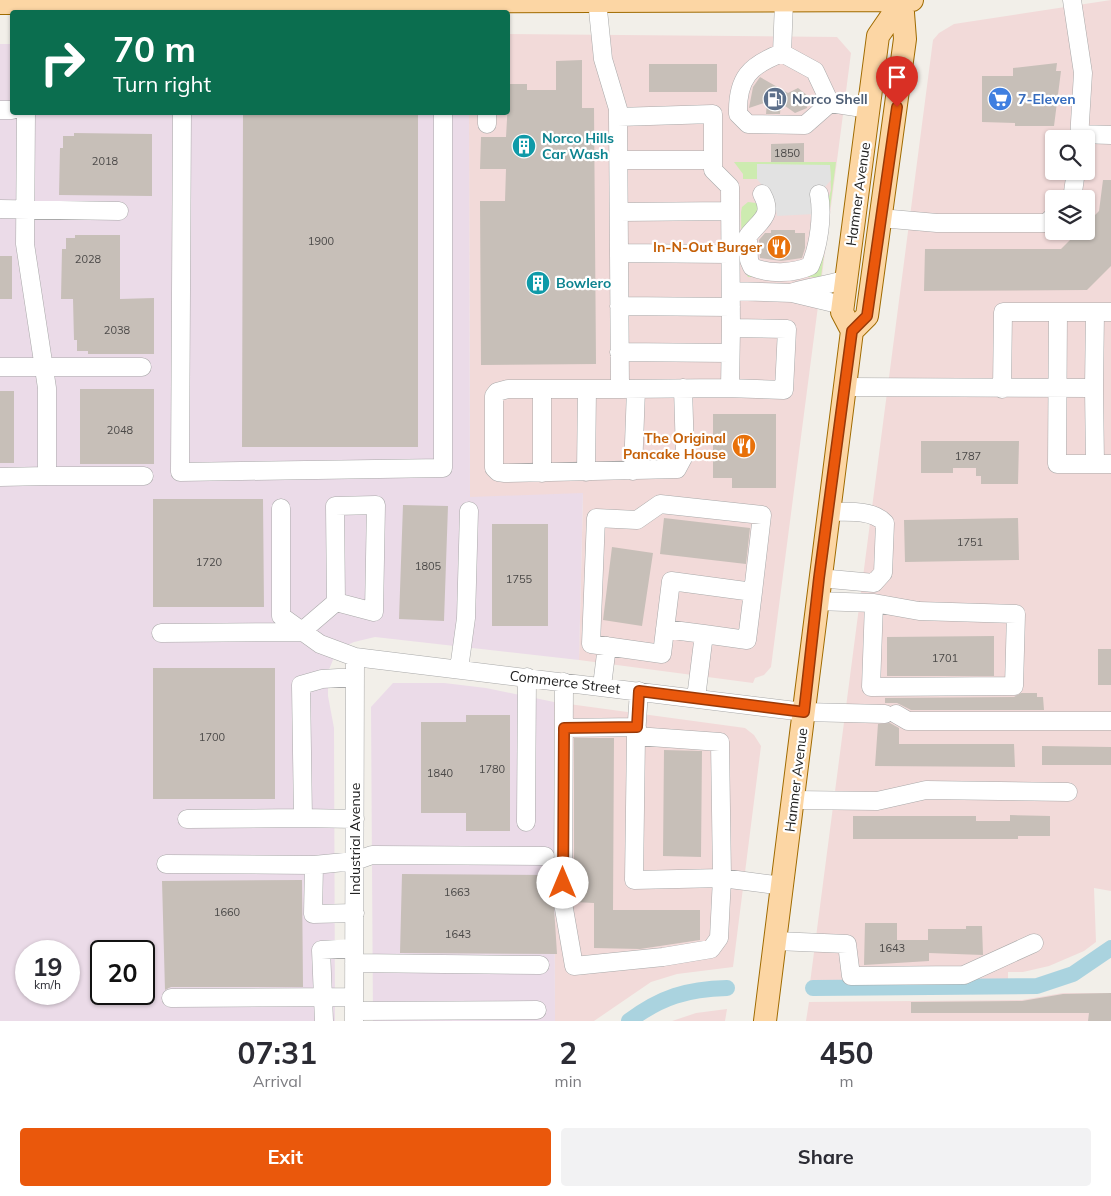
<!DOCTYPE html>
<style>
:root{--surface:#fff;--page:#f2f2f3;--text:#2b2b33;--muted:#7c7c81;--accent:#ea580c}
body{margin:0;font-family:Mulish,sans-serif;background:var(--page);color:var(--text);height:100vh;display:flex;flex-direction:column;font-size:19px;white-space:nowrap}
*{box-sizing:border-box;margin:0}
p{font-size:16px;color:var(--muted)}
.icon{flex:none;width:28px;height:28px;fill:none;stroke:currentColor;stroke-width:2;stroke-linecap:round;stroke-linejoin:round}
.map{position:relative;height:1021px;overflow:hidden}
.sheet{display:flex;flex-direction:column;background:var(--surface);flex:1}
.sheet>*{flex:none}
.guide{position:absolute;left:10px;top:10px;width:500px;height:105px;border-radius:5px;box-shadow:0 1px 4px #0004;background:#0b6e4f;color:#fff;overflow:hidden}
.buttons{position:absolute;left:1045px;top:130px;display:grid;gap:10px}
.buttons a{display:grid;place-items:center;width:50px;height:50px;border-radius:5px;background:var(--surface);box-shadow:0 1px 4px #0004;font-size:25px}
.speed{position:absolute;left:15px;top:940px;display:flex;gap:10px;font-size:25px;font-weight:700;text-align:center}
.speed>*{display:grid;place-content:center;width:65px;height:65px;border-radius:50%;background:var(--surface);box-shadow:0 1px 4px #0004;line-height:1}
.speed small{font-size:12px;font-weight:400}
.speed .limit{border:2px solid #111;border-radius:8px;background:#fff;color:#111}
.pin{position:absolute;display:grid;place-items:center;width:42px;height:42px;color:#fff;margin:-51px -21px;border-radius:50% 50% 50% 0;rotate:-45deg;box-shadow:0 0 5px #0007}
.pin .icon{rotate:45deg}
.me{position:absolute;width:55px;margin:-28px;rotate:0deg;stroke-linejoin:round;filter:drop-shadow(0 0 4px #0008)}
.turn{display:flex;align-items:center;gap:18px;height:105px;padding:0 20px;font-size:22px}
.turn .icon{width:65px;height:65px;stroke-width:2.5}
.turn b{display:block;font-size:35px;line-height:42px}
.eta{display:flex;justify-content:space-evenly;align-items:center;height:85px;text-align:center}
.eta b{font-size:30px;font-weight:700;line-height:35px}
.cta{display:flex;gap:10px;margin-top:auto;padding:10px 20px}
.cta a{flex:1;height:58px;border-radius:5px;background:var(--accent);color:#fff;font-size:20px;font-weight:700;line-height:58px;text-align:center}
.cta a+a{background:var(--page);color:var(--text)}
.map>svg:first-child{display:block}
.commercial{fill:#f2dad9;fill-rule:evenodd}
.industrial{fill:#ebdbe8;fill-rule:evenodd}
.grass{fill:#cdebb0}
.parking{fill:#e2e2e2}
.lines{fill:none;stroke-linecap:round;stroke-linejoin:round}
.canal{stroke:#aad3df;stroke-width:16}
.building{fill:#c7bfb8}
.minor-casing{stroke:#a9a9a9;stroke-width:19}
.major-casing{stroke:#a06b00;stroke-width:24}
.minor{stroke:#fff;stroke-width:18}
.major{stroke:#fcd6a4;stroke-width:22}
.route-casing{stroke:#983908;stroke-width:12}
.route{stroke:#ea580c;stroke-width:9}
.labels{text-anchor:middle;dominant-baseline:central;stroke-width:4.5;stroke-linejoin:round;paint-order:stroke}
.number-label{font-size:11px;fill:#4b4948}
.service-label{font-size:14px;font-weight:bold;fill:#4e5e75;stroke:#fff;text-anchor:start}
.shop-label{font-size:14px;font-weight:bold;fill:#366cbe;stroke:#fff;text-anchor:start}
.culture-label{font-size:14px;font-weight:bold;fill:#0d838f;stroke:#fff;text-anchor:start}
.street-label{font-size:14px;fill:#222;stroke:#fff}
.food-label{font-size:14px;font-weight:bold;fill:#c56008;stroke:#fff;text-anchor:end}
</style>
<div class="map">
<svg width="1111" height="1021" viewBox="0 0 1111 1021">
<rect width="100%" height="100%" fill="#f2efe9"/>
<!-- commercial -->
<path class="commercial" d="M1111,0V891L1094,888L1096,942L1084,951L1049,966L1023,972H1008V982L810,983L933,40L939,33L954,24ZM1054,139H1086V171H1054ZM1054,199H1086V231H1054Z
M508,34L837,37L851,53L771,667L764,675L755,678L753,683L579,660L583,494L470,498L469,113L508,112Z
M554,702L745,728L754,735L761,746L733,967L677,974L651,982L594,1021H555Z
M1063,993H1111V1021H806L809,1002L1022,1000Z
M727,1009L725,1021H672L696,1013Z"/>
<!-- industrial -->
<path class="industrial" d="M0,44H12V112L469,113L470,497L583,493L579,660L375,637L354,642L341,648L335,655L328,672V696L334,728L335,1021H0ZM26,951H69V994H26ZM101,951H144V994H101Z
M393,683H444L486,688L554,702L555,1021H373L371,707Z"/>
<!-- grass -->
<path class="grass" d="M734,162H836L821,277H748L742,265L741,212L742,207L748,202L756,203L759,209L745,262L807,272L831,190L830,165H757V179H743V174Z"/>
<!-- parking -->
<path class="parking" d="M757,164L830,165L831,180L813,201L814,214L777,216L775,202L757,179Z"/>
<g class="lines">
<!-- canal -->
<path class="canal" d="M813,988L1037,986L1073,974L1111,948
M629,1021C661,997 687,989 727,988"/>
</g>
<!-- building -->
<path class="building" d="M582,60V108H594L596,364L481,365L480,201H505L506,169H480L481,137H506L509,84H527V90H556V61Z
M1057,63L1056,71H1061L1054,126H1015V123L982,122V76H1013V68Z
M649,64H717V92H649Z
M760,77L788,93L798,88L808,96L807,108L795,113L781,103L780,114H766L767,102L749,108L753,87Z
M243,112H418V447H242Z
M74,133L152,134V196L59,195L60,148H63V136H74Z
M804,143V162H771V144Z
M1103,180H1111V266L1087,290L924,291L925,249H1061L1079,231H1086V224L1099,211Z
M771,230H795V233H805V248L802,258L781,261L760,258L759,240L765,233H771Z
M75,235H120V299L154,298V354H88V351H77V340H74L73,299H61L62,249H66V238H75Z
M0,256H12V299H0Z
M80,389H154V464H80Z
M0,391H14V463H0Z
M713,414H776V488H732V478H713Z
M921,441H1019L1018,484H981V476H976V468H953V473H921Z
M153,499H263L264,607H153Z
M403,505L448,506L444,621L399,619Z
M664,518L750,528L746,564L660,554Z
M1018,518L1019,560L905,562L904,520Z
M492,524H548V626H492Z
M612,547L653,553L642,626L603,620Z
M994,636V676H887V637Z
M1098,649H1111V685H1098Z
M153,668H275V799H153Z
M1021,693H1037V697H1043L1044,710H911L897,703H885V698L1014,697Z
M466,715H510V831H466V813H421V722H466Z
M890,723L899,728V744H1014L1015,767L875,766L878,724Z
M574,738H614L613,910H700V940L640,949L594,948V903L574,902Z
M1042,746L1111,747V765H1042Z
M664,750L702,751L701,857L663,856Z
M1010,815L1050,816V836H1018V839H853V816H976V821H1010Z
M402,874L552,875L557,954L400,953Z
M302,880L303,987H171L165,990L162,881Z
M865,923H897V940H928V929H966V926H982L983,955L929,953V961L864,965Z
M1111,993V1021H1088L1089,1013H911V1002L1022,1001L1063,994Z"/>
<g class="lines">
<!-- minor casing -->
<g class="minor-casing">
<path id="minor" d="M597,0L603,59L618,109V117L620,389L726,388L784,390L787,329L731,328L730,187L713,170V114L618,117
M1072,0L1083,73L1079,139
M784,2L782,53C750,65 737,78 738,114L748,124L805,125L830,103L869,109
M782,53L815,71L830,103
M0,110H12
M182,112L180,472L443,468V112
M487,112V124
M1079,134L1111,135
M619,160H713
M762,194C774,216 760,220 748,236L749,260L752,267C769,274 793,274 810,266C819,246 823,215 819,194
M1072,199L1076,171
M0,209L119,211
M619,212L730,211
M880,218L937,223H1046L1054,216
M619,253L730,254
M731,291L792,293L842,305
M794,292C811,287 829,285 846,279
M619,306L731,307
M619,352L730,353
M0,367H142
M845,387L1094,388L1095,464H1111
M730,388L731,328
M1094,388L1095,312
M542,389V473
M620,389H508L497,392L494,396V468L498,472L505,473L677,469L685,454L683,388
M1002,389L1003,312H1058
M1095,464H1057L1058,312H1111
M633,471L636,389
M586,472L587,389
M47,476H144
M0,477L47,476V388L25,244L26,112
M281,508V616L320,644L355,657L804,712L885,714
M819,578L874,583L883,573L885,523C872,509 847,512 828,512
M817,601L874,603L919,611L1016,614L1014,686L871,687L874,603
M665,629L704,634
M161,633L301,632L336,602L335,506L376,505L374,612L336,602
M459,669L466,618L469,511
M564,682L563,903L574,966L663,957L711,949L719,938L722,878L634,880L636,736
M602,686L607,646
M639,691L636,736L720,742L722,878L783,886
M696,698L704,634L747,640L753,592L671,581L662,654L591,644L596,518L637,520L660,504L762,515L753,592
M896,714L908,721H1111
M564,728L637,727
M794,800L877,801L926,790L1068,792
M187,819L303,818
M355,819L303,818L301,685L322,679L355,677
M526,822L527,677
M166,864L314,865
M355,913L313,914L314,865L355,861L372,855L545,856
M776,941L847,944L851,976L964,975L1034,943
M354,963L540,965
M171,998L354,997
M354,1011L537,1010
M324,1021L321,950L354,948
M354,1021L355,657"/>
</g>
<!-- major casing -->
<g class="major-casing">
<path id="major" d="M0,3L912,0
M852,331L842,312L878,36L902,1
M765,1021C795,791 821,561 852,331L867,316L905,39L902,0"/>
</g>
<!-- minor -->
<use href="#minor" class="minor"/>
<!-- major -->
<use href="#major" class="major"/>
</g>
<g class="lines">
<!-- route casing -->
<g class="route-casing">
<path id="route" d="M563,883L564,728L637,727L639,691L804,712L819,578L852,331L867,316L897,107"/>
</g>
<!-- route -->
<use href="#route" class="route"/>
</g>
<!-- icons -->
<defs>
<g id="fuel-disc" transform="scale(1.25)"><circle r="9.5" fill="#5c6f8a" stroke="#fff"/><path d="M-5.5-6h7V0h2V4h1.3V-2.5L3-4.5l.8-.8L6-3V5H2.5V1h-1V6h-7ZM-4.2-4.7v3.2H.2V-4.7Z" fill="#fff"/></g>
<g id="supermarket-disc" transform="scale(1.25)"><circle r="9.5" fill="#3f7fe0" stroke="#fff"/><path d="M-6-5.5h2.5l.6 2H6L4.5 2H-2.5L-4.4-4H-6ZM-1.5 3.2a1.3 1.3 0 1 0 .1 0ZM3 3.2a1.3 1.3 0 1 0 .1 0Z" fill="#fff"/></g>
<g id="building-disc" transform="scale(1.25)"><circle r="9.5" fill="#0f9aa8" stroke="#fff"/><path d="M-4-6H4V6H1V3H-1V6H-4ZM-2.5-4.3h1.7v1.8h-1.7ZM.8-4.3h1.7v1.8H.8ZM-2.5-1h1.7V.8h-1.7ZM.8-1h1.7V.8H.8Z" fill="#fff"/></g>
<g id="restaurant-disc" transform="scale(1.25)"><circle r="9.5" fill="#e8710a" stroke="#fff"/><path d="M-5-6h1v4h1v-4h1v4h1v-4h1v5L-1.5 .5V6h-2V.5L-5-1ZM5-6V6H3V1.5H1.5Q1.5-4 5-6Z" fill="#fff"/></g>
</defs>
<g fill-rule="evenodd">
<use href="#fuel-disc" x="775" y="99"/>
<use href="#supermarket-disc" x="1000" y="99"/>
<use href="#building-disc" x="524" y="146"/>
<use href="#restaurant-disc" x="779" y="247"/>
<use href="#building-disc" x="538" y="283"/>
<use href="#restaurant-disc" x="744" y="446"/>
</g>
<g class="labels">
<!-- number labels -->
<g class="number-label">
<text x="787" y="153">1850</text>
<text x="105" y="161">2018</text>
<text x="321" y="241">1900</text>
<text x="88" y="259">2028</text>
<text x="117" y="330">2038</text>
<text x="120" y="430">2048</text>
<text x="968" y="456">1787</text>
<text x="970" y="542">1751</text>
<text x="209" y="562">1720</text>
<text x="428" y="566">1805</text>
<text x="519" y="579">1755</text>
<text x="945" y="658">1701</text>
<text x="212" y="737">1700</text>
<text x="492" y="769">1780</text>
<text x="440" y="773">1840</text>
<text x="457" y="892">1663</text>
<text x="227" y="912">1660</text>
<text x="458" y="934">1643</text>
<text x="892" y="948">1643</text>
</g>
<!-- service labels -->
<g class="service-label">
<text x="792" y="99">Norco Shell</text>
</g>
<!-- shop labels -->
<g class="shop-label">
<text x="1018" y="99">7-Eleven</text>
</g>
<!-- culture labels -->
<g class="culture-label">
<text x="542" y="138">Norco Hills<tspan x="542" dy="16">Car Wash</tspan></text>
<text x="556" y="283">Bowlero</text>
</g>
<!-- street labels -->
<g class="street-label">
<text transform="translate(858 194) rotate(-82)">Hamner Avenue</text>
<text transform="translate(565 682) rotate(7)">Commerce Street</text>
<text transform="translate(796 780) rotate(-83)">Hamner Avenue</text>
<text transform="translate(355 839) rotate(-90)">Industrial Avenue</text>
</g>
<!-- food labels -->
<g class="food-label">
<text x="762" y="247">In-N-Out Burger</text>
<text x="726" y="438">The Original<tspan x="726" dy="16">Pancake House</tspan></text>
</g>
</g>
</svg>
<div class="buttons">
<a><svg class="icon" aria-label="search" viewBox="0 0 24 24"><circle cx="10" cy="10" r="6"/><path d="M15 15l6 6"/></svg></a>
<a><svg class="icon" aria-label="layers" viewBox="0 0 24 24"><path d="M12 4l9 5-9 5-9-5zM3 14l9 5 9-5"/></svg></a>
</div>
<div class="speed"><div>19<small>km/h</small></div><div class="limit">20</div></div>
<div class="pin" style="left:897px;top:107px;background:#d93025"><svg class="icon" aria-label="arrive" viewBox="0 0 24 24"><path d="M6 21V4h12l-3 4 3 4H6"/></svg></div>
<svg class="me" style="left:563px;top:883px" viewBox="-20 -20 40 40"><circle r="19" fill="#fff"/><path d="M0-13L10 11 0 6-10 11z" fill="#ea580c"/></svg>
<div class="guide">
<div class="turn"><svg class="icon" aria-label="right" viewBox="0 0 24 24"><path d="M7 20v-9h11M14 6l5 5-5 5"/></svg><div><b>70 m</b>Turn right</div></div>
</div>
</div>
<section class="sheet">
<div class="eta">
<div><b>07:31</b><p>Arrival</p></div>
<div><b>2</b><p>min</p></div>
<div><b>450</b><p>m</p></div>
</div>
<div class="cta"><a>Exit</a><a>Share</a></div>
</section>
